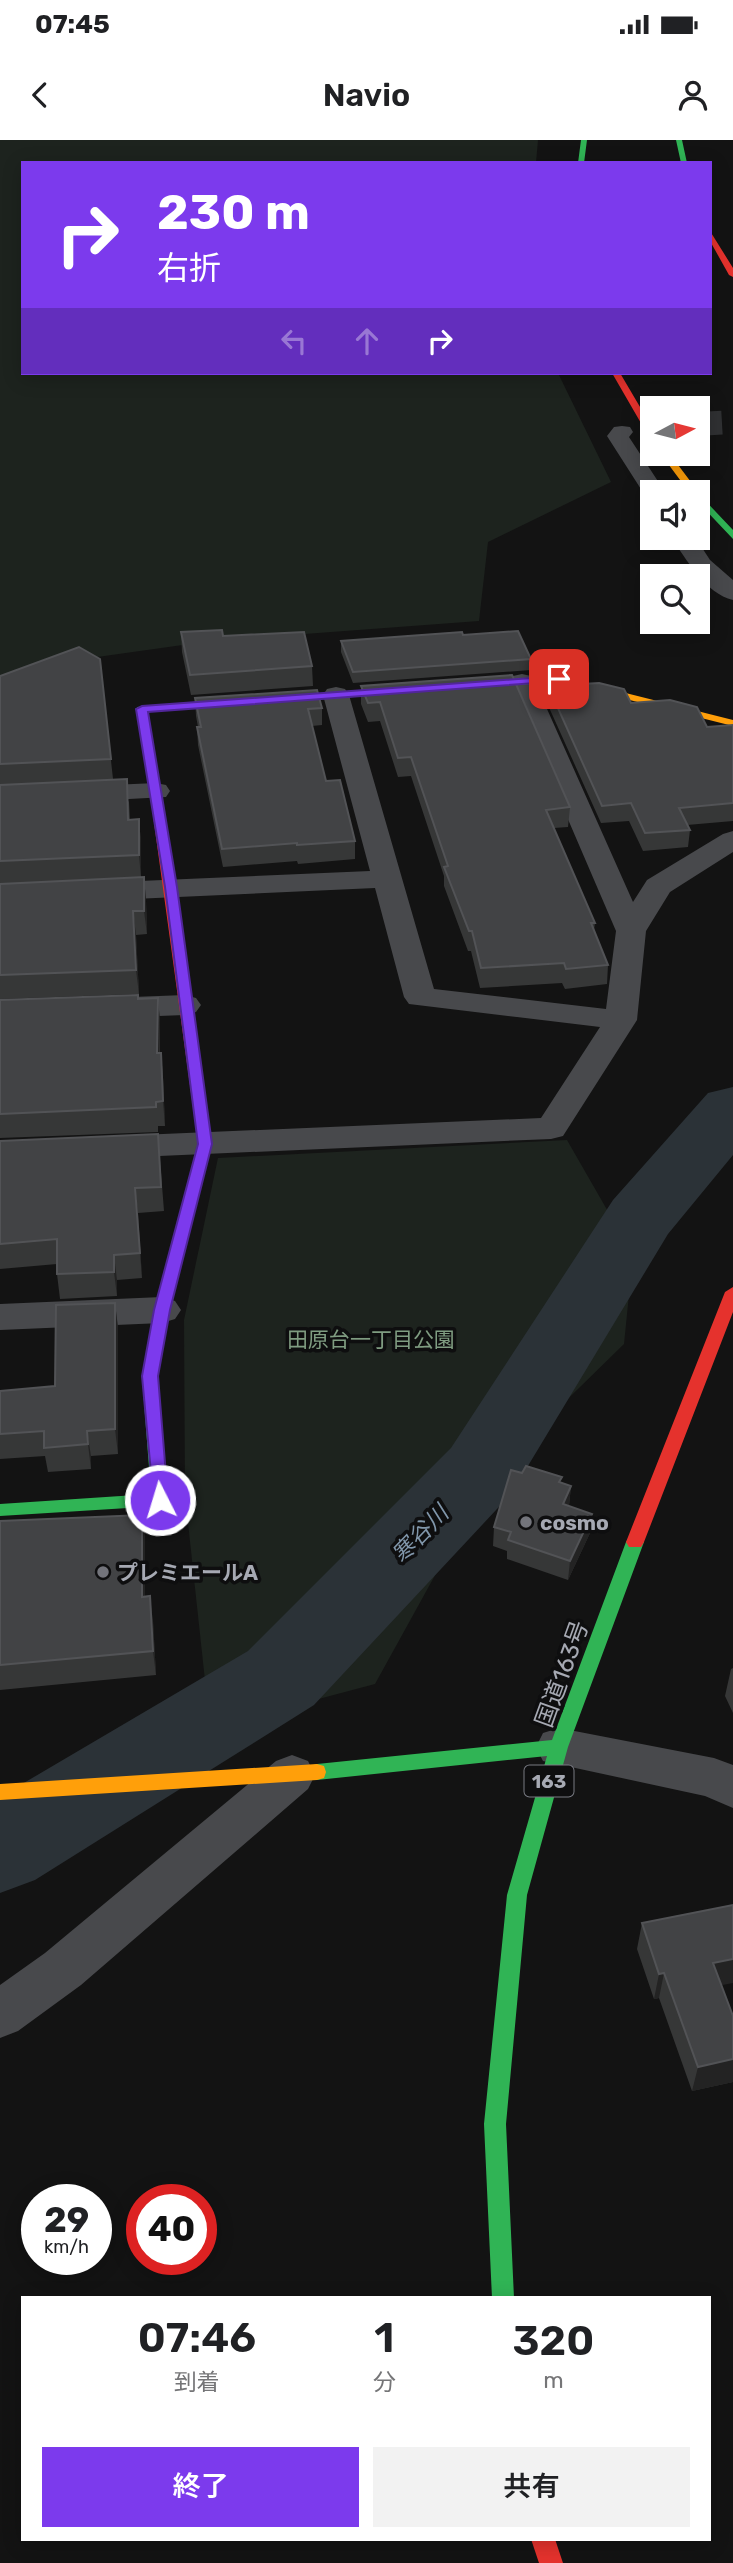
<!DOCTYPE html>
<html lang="ja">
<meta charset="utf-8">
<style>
:root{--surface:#fff;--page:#f2f2f2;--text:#202124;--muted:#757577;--accent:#7c3aed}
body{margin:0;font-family:Rubik,"Noto Sans JP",sans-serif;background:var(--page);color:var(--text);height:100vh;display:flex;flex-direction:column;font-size:26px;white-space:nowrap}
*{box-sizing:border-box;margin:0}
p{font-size:23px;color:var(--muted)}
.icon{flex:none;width:38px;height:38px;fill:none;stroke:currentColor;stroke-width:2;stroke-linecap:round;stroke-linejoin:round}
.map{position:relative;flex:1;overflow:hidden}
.details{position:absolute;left:21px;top:2156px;width:690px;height:245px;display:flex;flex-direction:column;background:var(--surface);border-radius:0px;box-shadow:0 4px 18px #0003}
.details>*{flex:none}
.hud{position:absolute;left:21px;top:21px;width:691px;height:214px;border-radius:0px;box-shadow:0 4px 18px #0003;background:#7c3aed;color:#fff;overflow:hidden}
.needle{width:46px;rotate:83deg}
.tools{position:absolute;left:640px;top:256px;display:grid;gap:14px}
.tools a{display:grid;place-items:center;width:70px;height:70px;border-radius:0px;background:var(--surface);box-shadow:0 4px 18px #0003;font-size:35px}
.speed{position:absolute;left:21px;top:2044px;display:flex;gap:14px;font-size:35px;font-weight:700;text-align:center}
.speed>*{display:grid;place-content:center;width:91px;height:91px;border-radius:50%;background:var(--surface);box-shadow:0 4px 18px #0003;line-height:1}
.speed small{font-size:18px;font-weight:400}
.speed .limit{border:10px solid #d22;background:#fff;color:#111}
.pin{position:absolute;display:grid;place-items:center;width:60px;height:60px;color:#fff;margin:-30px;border-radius:14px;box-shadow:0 4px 10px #0006}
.me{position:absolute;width:77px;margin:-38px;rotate:355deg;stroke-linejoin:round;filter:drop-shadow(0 0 5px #0008)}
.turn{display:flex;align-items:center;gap:24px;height:147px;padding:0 21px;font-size:32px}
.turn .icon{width:91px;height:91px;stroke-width:2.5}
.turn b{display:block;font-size:49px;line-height:60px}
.lanes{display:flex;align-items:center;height:66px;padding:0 21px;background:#0003;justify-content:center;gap:35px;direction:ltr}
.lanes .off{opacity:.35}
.eta{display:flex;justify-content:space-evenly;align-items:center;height:119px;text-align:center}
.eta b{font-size:42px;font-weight:600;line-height:49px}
.cta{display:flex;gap:14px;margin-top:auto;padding:14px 21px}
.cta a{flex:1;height:80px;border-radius:0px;background:var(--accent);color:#fff;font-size:28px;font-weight:600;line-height:80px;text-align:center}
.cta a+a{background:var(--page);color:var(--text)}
.status{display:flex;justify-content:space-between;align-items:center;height:49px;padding:0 35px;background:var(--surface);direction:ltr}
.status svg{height:19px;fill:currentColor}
header{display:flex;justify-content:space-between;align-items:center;height:91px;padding:0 21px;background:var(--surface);font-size:32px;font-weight:600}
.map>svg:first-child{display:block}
.green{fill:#1d231e}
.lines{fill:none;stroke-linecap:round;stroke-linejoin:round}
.river{fill:#2b3237;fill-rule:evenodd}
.street-tunnel{stroke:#303133;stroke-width:24;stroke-dasharray:24 12;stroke-linecap:butt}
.street{fill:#48494c;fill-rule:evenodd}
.fast{fill:#30b455;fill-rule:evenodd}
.slow{fill:#ff9f0a;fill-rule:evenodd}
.jam{fill:#e5322d;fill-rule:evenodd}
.wall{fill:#363737}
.shaded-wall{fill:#232323}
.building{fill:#424345;stroke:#525356;stroke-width:2}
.route{fill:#7c3aed;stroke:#51269a;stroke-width:2}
.poi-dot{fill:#73747b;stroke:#0e0e0f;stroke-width:2.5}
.labels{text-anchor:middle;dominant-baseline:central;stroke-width:7;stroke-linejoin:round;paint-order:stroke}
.shield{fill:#0e0e0f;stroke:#787a82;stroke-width:2}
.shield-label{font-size:19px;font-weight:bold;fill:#a6a9b3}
.park-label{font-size:21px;fill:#7f9c81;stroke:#0e0e0f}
.poi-label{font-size:21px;font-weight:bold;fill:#a6a9b3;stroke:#0e0e0f;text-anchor:start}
.water-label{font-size:23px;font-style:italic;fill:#8096aa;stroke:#0e0e0f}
.near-street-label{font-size:24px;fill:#a6a9b3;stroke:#0e0e0f}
</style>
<div class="status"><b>07:45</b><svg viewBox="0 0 49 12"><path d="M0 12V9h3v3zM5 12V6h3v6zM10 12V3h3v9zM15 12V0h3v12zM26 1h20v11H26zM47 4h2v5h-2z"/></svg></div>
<header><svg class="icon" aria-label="back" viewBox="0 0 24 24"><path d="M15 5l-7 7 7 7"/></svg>Navio<svg class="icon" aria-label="person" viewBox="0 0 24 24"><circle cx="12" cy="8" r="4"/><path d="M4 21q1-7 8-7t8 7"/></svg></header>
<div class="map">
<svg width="733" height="2423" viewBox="0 0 733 2423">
<rect width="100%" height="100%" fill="#131313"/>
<!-- green -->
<path class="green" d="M0,0H538L536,23H23V233H558L611,342L488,402L479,481L211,501L83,519L0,571Z
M567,1000L633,1115L624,1204L534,1292L449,1410L375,1544L262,1574L207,1559L185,1355L184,1180L218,1018Z"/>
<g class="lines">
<!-- river -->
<path class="river" d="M733,947V1015L668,1094L511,1354L314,1565L35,1740L0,1753V1657L248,1511L451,1308L613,1060L708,953Z"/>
<!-- street-tunnel -->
<path class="street-tunnel" d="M698,284L733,282"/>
<!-- street -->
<path class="street" d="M622,286L630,287L633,292L629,297L665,352H653V358L646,357L607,296L614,287Z
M671,397H695L710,420L733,440V460C706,454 686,419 671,397Z
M522,534L531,536L535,542L633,762L647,740L723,694L733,691V712L670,752L646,791L637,880L563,996L551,999L0,1023V1001L541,978L600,887L409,864L404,857L375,748L0,765V747L370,731L323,555L327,549L336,547L345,549L349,555L434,849L606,869L616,791L509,542L513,536Z
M156,643L166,645L170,651L166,657L0,666V650Z
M185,855L196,858L201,865L196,872L185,875L0,882V862Z
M162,1157L175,1161L181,1170L175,1179L162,1183L0,1190V1164Z
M559,1588L714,1618L733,1625V1668L705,1656L543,1621L536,1607L543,1593Z
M292,1615L308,1621L315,1635L308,1649L81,1845L18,1891L0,1898V1845L45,1813L276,1621Z"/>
<!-- fast -->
<path class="fast" d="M581,0H587L584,23H578Z
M676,0H682L687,23H681Z
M698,353L733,390V399L698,362Z
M559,536L575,542L570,545L559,542L147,572L164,668L158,671L152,668L137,567Z
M205,999L212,1004L170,1170L158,1236L168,1360L166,1365L160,1366L0,1376V1364L151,1354L142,1236L154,1170L198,1004Z
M635,1395L641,1397L644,1402L568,1607L527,1755L506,1984L514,2158H492L484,1984L507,1755L547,1616L317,1640L310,1638L308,1632L310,1626L317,1624L552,1600L626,1402L629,1397Z"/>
<!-- slow -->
<path class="slow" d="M660,313H669L697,350L699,352L698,353L689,352Z
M570,539L733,580V586L566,544L565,542Z
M317,1624L324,1626L326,1632L324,1638L317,1640L0,1660V1644Z"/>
<!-- jam -->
<path class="jam" d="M710,91L733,128V137L729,135L710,101Z
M612,233H620L653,289V300L649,297Z
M158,665L164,668L212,1004L205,1009L198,1004L152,668Z
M733,1147V1172L644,1402L641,1407H629L626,1402L725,1152Z
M531,2399H555L563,2423H539Z"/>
</g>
<!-- wall -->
<path class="wall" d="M181,492L223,496L312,526L313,546L191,555L182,512Z
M463,495L531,519V530L353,543L341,512V501Z
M100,519L113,639L129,662L130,680L139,679L141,703V738L144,737L146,761L147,794L136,795L139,854L0,859V536Z
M361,546L570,667L568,687L554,688L595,783L594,790L608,825L607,844L565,849L562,843L480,848L471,811H468L444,746V736L411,636L398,637L380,581L368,582L361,564Z
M548,546L631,563L707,587L733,585V681L687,685L690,690L688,707L643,711L629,681L601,683L547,563Z
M195,558L322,568V585L312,586L326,641L355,701V719L298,724L297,721L223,727L198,605L197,587H198L196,576Z
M158,858L160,882V913H161L163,937L165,986H158V992L0,998V860Z
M158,994L164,1071L138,1073L142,1138L117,1140V1156L60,1159L57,1134V1124L0,1129V1001Z
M115,1163L118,1188V1314L91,1316V1329L48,1332L45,1316L0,1319V1251L55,1246Z
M522,1333L571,1346L569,1366L590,1393L568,1440L507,1419V1411L493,1406L494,1387Z
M142,1375L145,1399V1457L153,1481L156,1535L0,1550V1381Z
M733,1528V1573L725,1556L731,1529Z
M642,1783L721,1845L733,1876V1942L692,1951L659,1858L654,1859L637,1809Z"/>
<!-- shaded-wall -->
<path class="shaded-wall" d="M139,679L141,703V738L139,715Z
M144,737L146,761L147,794L144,771Z
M133,771L136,795L139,854L136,830Z
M158,858L160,882L159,937L157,913Z
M161,913L163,937L165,986L163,961Z
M135,1048L138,1073L142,1138L140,1113Z
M114,1115L117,1140V1156L114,1132Z
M115,1163L118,1188V1314L115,1289Z
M87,1291L91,1316V1329L88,1304Z
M571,1346L569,1365L561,1383L563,1364Z
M592,1374L590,1393L568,1440L570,1421Z
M142,1375L145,1399V1481L142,1457Z
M150,1456L153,1481L156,1535L153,1511Z
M733,1819V1843L707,1848L713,1823Z
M664,1833L659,1858L654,1859L659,1834Z
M733,1919V1942L692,1951L698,1927Z"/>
<!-- building -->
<path class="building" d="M222,490L223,496L304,492L312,526L190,535L181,492Z
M518,491L531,519L353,532L341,501L462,492L463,495Z
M79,507L100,519L111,619L0,624V536Z
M512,535L570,667L546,670L595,783H591L608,825L566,829L564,823L481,828L472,791H469L444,727L448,726L411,617L398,618L380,562L368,563L361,546Z
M599,543L624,549L631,563L670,560L697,567L707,587L733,585V663L679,668L690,690L645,693L631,663L602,666L548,546Z
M317,550L322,568L308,569L326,641L340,640L355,701L297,705V703L222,709L197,587H201L195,558Z
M127,639L128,680L139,679V715L0,721V645Z
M144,737V771H133L136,830L0,835V744Z
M138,855V859L158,858L157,913H161L163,961L156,962V967L0,974V860Z
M158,994L161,1047L135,1048L140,1113L114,1115V1132L57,1134V1099L0,1104V1001Z
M115,1163V1289L87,1291L88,1304L44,1308V1291L0,1294V1251L55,1246L56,1165Z
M526,1326L562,1337L559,1342L571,1346L563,1364L592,1374L570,1421L508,1400L511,1392L494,1387L511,1330L522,1333Z
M142,1375V1457L150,1456L153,1511L0,1525V1381Z
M733,1765V1819L713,1823L733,1876V1919L698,1927L664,1833L659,1834L642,1783Z"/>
<!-- route -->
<path class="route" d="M559,536L564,539L563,541L148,572L177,747L212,1004L170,1170L158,1236L168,1360L166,1365H154L142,1236L154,1170L198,1004L165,747L136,569L142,566Z"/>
<!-- markers -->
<g class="poi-dot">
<circle cx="526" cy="1382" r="7"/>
<circle cx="103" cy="1432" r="7"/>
</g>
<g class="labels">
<!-- shield labels -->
<rect class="shield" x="524.5" y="1625.5" width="49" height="31" rx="5"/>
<g class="shield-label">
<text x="549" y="1641">163</text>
</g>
<!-- park labels -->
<g class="park-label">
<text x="371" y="1199">田原台一丁目公園</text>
</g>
<!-- poi labels -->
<g class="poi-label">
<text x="540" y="1382">cosmo</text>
<text x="117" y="1432">プレミエールA</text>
</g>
<!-- water labels -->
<g class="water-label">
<text transform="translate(420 1394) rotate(-46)">寒谷川</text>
</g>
<!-- near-street labels -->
<g class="near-street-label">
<text transform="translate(562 1534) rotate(-70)">国道163号</text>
</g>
</g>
</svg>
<div class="tools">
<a><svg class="needle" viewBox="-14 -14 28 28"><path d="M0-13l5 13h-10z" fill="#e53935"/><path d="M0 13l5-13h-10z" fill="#757577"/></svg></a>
<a><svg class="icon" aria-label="sound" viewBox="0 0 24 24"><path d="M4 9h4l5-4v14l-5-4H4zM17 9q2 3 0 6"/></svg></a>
<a><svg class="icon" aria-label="search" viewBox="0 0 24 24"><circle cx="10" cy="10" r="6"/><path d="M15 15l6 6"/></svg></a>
</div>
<div class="speed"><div>29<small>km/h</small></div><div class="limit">40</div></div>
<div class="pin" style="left:559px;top:539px;background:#d93025"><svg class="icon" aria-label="arrive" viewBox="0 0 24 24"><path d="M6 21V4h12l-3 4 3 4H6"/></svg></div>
<svg class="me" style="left:160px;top:1360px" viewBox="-20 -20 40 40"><circle r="17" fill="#7c3aed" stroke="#fff" stroke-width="3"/><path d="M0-11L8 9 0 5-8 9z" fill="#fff"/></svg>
<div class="hud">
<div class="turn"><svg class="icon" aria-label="right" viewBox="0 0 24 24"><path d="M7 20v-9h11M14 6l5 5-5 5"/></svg><div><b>230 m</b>右折</div></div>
<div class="lanes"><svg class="icon off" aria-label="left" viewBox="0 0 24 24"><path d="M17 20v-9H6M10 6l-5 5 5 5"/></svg><svg class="icon off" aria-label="ahead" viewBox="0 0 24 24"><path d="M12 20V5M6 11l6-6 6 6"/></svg><svg class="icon" aria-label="right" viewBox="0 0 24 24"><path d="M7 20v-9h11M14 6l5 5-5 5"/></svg></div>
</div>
<section class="details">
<div class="eta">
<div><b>07:46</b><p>到着</p></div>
<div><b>1</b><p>分</p></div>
<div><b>320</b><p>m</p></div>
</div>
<div class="cta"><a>終了</a><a>共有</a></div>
</section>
</div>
